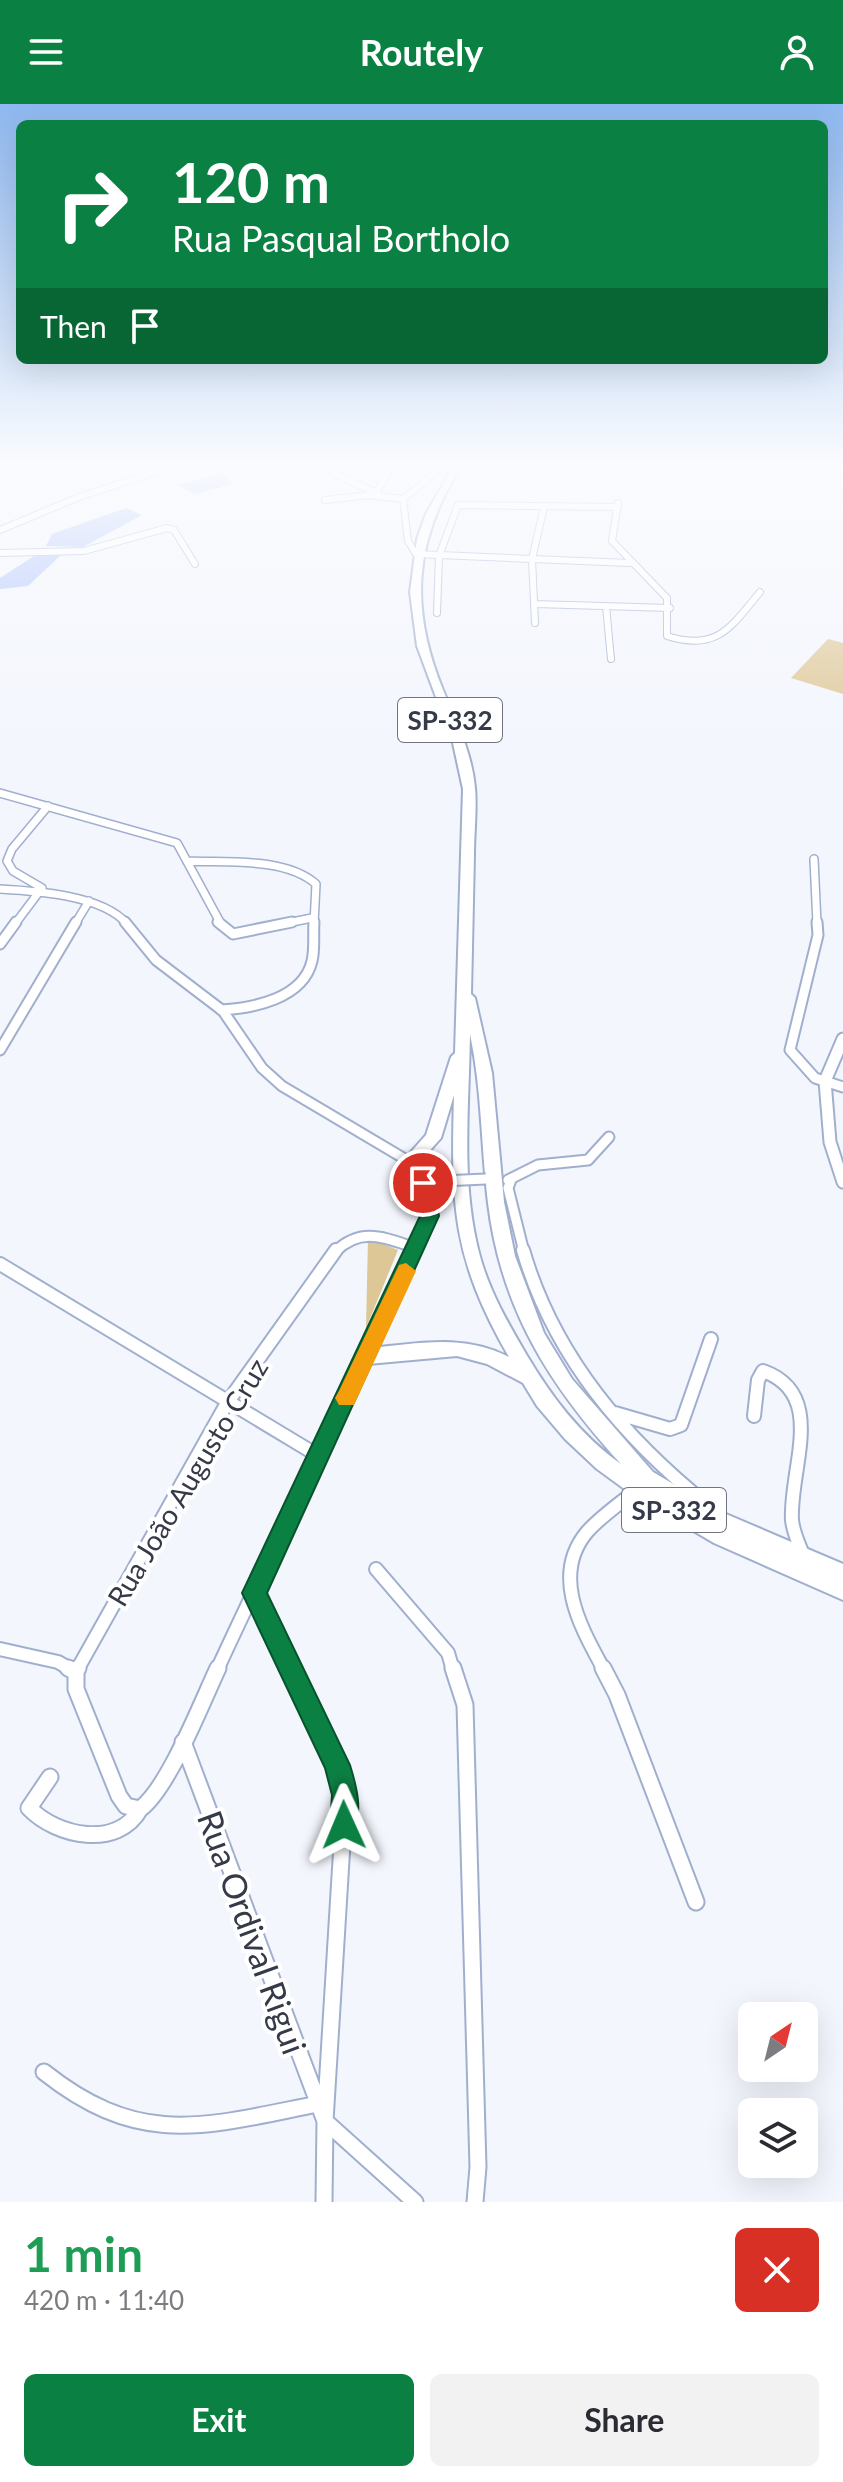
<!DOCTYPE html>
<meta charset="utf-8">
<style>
:root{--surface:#fff;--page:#f2f2f3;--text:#2b2b33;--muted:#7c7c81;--accent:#0b8043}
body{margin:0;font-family:Lato,sans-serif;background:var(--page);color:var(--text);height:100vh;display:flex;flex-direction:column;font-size:30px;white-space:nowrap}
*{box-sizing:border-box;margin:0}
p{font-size:26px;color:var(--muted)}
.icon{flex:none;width:44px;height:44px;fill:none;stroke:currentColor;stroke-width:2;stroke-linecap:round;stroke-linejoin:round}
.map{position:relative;height:2098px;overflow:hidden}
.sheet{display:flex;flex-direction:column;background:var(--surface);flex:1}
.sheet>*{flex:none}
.hud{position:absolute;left:16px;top:16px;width:812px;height:244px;border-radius:12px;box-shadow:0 8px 32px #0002;background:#0b8043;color:#fff;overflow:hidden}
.needle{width:52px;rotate:35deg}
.fabs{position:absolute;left:738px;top:1898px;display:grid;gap:16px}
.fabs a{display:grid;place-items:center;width:80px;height:80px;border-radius:12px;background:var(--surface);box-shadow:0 8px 32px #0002;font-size:40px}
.pin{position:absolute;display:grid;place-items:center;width:68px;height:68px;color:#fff;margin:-34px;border:4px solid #fff;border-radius:50%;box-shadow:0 2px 8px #0007}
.me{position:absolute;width:88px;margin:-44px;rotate:359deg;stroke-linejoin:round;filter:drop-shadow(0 0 6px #0008)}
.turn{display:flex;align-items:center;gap:28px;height:168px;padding:0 24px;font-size:36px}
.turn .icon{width:104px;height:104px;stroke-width:2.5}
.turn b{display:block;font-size:56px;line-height:68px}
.then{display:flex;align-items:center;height:76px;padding:0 24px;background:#0003;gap:16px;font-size:30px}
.round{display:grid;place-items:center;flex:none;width:84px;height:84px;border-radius:12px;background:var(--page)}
.head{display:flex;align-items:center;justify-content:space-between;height:136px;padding:0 24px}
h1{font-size:48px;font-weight:700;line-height:60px;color:#1e9e55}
.action{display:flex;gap:16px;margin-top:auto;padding:16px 24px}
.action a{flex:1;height:92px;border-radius:12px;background:var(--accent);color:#fff;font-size:32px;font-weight:700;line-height:92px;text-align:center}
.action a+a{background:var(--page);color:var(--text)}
header{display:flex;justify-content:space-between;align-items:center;height:104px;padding:0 24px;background:var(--accent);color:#fff;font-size:36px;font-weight:700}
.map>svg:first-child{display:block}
.green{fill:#dec796}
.water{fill:#a7bffb}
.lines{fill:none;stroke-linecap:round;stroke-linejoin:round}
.minor-far4-casing{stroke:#a1afcf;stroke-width:8}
.minor-far3-casing{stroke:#a1afcf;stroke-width:10}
.minor-far2-casing{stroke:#a1afcf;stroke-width:13}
.minor-far1-casing{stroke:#a1afcf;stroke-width:16}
.minor-casing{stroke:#a1afcf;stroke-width:19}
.tertiary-far1-casing{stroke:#a1afcf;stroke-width:9}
.tertiary-casing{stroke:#a1afcf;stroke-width:15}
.primary-casing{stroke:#a1afcf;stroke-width:4}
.minor-far4{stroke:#fff;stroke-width:6}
.minor-far3{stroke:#fff;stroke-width:7}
.minor-far2{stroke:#fff;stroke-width:9}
.minor-far1{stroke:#fff;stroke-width:12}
.minor{stroke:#fff;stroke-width:15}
.tertiary-far1{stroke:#fff;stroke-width:7}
.tertiary{stroke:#fff;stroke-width:11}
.primary{fill:#fff;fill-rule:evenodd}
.minor-bridge-casing{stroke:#a1afcf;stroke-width:13;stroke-linecap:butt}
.minor-bridge{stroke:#fff;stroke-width:9}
.route{fill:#0b8043;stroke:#07532c;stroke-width:2}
.slow{fill:#f59e0b}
.labels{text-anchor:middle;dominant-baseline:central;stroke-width:8;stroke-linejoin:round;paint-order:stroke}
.shield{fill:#fff;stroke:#71757e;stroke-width:2}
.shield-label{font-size:26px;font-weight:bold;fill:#343a47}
.street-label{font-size:28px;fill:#343a47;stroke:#fff}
.near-street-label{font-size:34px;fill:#343a47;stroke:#fff}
</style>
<header><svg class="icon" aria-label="menu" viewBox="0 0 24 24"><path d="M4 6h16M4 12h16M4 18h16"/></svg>Routely<svg class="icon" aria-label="person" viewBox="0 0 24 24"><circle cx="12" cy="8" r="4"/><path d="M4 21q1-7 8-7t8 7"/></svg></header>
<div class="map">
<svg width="843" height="2098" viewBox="0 0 843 2098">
<rect width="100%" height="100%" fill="#f3f6fd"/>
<!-- green -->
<path class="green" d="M828,535L843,539V590L791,574Z
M368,1134L398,1146L366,1224Z"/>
<!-- water -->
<path class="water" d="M223,369L234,380L194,390L176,381Z
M126,404L142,411L83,443L46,442L52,430Z
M61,451L28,482L0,485V474L34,452Z"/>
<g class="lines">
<!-- minor-far4 casing -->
<g class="minor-far4-casing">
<path id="minor-far4" d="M445,361L403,395L408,437L416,450L629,459
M332,369L379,390
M377,387L393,361
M325,396L369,391L403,395
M618,399L612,437L667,494V532C717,548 731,523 760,488
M0,426L79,393L178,361
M0,449L84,447L167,424L174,426L195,460
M535,500L670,504
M606,502L611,555
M437,509L439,452L458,401L617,403
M535,519L532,455L544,403"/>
</g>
<!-- minor-far3 casing -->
<g class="minor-far3-casing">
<path id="minor-far3" d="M0,689L177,739L221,820
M814,755L817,820
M188,757C227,759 285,753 316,780L314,820
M0,785C36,787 103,791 127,820
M15,820L42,784L13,767L7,757L12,745L48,702
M75,820L89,797
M282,820L312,814"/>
</g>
<!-- minor-far2 casing -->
<g class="minor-far2-casing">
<path id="minor-far2" d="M125,818L156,856L223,907L262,964L282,982L410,1058C435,1098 432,1107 414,1148
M218,818L233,830L292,818
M817,818L818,831L790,946L815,974L843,983
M0,840L16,818
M221,906C253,904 303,895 312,857C315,845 313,830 314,818
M0,946L76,818
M508,1076L538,1061L588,1056L609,1033
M511,1076L508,1084L524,1148
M335,1148C361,1122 385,1134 416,1144"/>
</g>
<!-- minor-far1 casing -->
<g class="minor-far1-casing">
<path id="minor-far1" d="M523,1146C554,1253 625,1335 710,1403
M0,1160L317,1351
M615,1309L670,1325L681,1321L711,1235
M754,1312L758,1276L763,1267C828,1290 789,1365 792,1416C793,1428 799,1440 803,1451
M376,1465L448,1549L453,1566
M254,1489L291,1566
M0,1545L58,1558L72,1566
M77,1566L227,1299L336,1146
M217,1566C282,1425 352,1287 415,1146
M604,1566C582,1525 550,1472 587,1428C601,1412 622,1398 639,1384"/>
</g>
<!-- minor casing -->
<g class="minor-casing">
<path id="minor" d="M68,1564L76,1568V1585L119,1692L126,1702L140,1705C168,1685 202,1598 218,1564
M290,1564L337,1661L345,1691L325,2017L324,2098
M453,1564L465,1601L478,2063L475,2098
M603,1564L617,1591L696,1798
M76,1568L78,1564
M183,1638L325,2017L415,2098
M50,1673L29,1704C57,1733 118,1745 140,1705
M44,1968C141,2045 206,2022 318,2000"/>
</g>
<!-- tertiary-far1 casing -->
<g class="tertiary-far1-casing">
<path id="tertiary-far1" d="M841,361L843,367"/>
</g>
<!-- tertiary casing -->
<g class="tertiary-casing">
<path id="tertiary" d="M843,935L825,977L830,1038L843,1078"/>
</g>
<!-- primary casing -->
<g class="primary-casing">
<path id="primary" d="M454,361H462C414,436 409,503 443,586C456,617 472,649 475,684C477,705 474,728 474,750C473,797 472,844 471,890L475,894L492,969L504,1098L515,1152L544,1229L572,1275L653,1368L719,1407L843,1460V1496L714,1439L634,1392L597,1365L565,1335L537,1302L523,1279L487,1260L457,1252L368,1260L362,1258L359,1252L362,1246L368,1244C418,1240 462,1229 509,1253C452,1154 451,1102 454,991L441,1034L416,1062H404L402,1058L426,1031L451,953L455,949L463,685L453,639L417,542L410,488L417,435L426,410ZM470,930C482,986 481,1043 488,1099C501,1206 550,1282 621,1360C580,1331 551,1292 526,1250C508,1219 491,1190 481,1156C460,1084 469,1004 470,930Z"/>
</g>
<!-- minor-far4 -->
<use href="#minor-far4" class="minor-far4"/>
<!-- minor-far3 -->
<use href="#minor-far3" class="minor-far3"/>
<!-- minor-far2 -->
<use href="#minor-far2" class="minor-far2"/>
<!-- minor-far1 -->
<use href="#minor-far1" class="minor-far1"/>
<!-- minor -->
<use href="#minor" class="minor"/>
<!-- tertiary-far1 -->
<use href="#tertiary-far1" class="tertiary-far1"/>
<!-- tertiary -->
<use href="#tertiary" class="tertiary"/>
<!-- primary -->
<use href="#primary" class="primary"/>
<!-- minor-bridge casing -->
<g class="minor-bridge-casing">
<path id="minor-bridge" d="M441,1077L486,1075"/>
</g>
<!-- minor-bridge -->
<use href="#minor-bridge" class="minor-bridge"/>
</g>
<!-- sky -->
<linearGradient id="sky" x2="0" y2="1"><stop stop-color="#8eb8f0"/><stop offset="0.55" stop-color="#fafbfe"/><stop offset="1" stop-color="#fafbfe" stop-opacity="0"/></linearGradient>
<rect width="843" height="655" fill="url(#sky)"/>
<!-- route -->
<path class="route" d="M423,1072L432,1079L439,1112L267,1489L350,1661C357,1684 363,1707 353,1730L344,1734L334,1730L330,1721L332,1691L325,1664L242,1489L420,1112L414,1079Z"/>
<!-- slow -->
<path class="slow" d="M406,1159L416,1167L354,1301H339L335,1294L339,1287L399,1161Z"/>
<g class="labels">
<!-- shield labels -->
<g class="shield">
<rect x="398" y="594" width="104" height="44" rx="6"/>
<rect x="622" y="1384" width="104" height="44" rx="6"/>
</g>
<g class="shield-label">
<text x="450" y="616">SP-332</text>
<text x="674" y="1406">SP-332</text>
</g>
<!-- street labels -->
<g class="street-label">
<text transform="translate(187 1378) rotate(-59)">Rua João Augusto Cruz</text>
</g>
<!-- near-street labels -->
<g class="near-street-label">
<text transform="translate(253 1828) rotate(70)">Rua Ordival Rigui</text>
</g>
</g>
</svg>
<div class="fabs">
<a><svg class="needle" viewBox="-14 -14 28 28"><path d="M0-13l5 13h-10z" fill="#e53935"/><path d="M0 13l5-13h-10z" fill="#7c7c81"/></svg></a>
<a><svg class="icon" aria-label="layers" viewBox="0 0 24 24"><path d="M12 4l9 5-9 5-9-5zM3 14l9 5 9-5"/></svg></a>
</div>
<div class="pin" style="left:423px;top:1079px;background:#d93025"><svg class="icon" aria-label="arrive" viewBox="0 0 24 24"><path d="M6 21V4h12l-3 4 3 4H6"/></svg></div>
<svg class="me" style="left:344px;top:1721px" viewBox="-20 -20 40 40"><path d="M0-17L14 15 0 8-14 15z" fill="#0b8043" stroke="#fff" stroke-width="4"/></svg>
<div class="hud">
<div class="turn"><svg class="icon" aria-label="right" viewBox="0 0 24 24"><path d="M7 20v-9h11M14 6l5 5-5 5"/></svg><div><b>120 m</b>Rua Pasqual Bortholo</div></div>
<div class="then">Then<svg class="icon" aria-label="arrive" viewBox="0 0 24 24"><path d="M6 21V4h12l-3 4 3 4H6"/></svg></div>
</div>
</div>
<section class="sheet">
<div class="head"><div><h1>1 min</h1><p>420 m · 11:40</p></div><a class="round" style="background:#d93025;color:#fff"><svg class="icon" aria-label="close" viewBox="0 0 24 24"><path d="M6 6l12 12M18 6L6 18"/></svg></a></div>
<div class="action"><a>Exit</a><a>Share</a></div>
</section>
